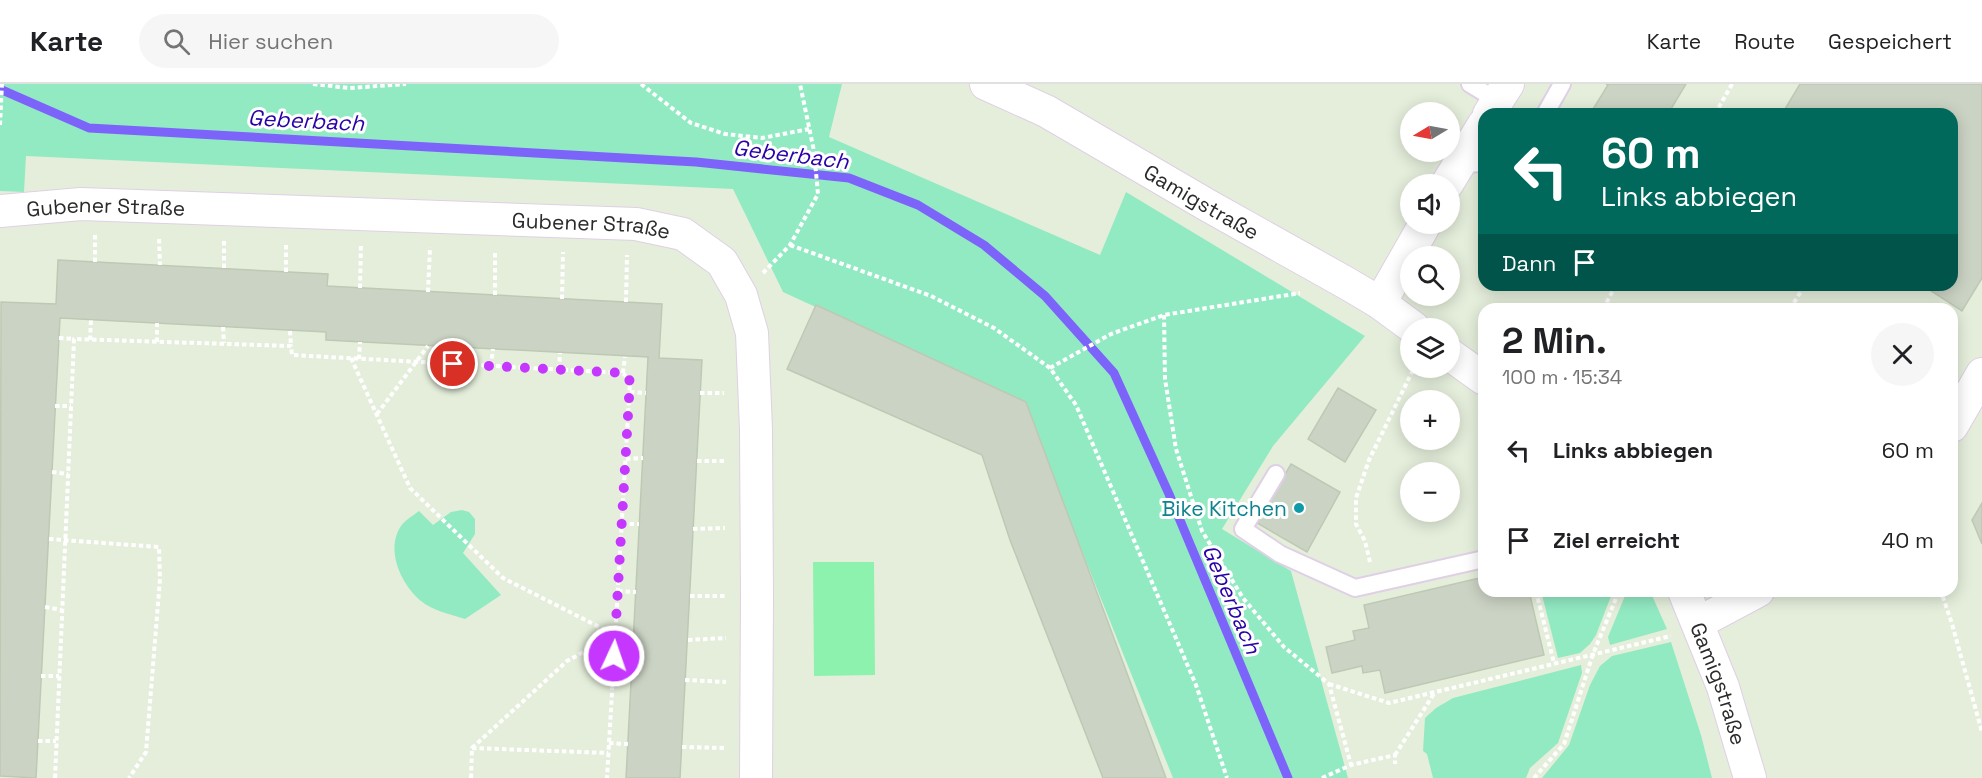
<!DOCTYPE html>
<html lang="de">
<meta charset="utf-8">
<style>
:root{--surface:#fff;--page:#f6f6f6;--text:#202124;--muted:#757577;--line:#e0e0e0}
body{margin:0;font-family:"Space Grotesk",sans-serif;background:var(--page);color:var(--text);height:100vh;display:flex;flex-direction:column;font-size:22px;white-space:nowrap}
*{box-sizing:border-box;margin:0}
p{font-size:20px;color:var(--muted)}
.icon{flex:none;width:33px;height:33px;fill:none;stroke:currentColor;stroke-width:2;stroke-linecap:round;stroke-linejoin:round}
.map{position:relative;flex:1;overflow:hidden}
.panel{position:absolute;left:1478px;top:219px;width:480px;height:294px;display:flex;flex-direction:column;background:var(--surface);border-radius:18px;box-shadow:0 3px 15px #0003}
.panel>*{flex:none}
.hud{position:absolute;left:1478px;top:24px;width:480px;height:183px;border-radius:18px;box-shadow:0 3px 15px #0003;background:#00695c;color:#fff;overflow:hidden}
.needle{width:39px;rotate:260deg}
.fabs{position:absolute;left:1400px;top:18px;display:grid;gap:12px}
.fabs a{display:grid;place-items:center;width:60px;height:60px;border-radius:50%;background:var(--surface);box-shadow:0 3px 15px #0003;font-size:30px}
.pin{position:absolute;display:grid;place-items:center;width:51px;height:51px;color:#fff;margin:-26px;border:3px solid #fff;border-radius:50%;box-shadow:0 2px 6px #0007}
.me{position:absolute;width:66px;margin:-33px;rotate:3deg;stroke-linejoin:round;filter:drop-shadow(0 0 4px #0008)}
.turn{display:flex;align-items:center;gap:21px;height:126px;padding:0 24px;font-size:27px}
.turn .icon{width:78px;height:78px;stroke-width:2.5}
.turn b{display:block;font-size:42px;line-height:51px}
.then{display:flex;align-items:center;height:57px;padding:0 24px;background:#0003;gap:12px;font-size:22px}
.round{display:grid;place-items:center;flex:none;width:63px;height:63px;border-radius:32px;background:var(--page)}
.head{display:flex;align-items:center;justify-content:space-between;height:102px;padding:0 24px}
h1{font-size:36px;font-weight:700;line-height:45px}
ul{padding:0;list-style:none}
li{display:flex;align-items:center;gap:18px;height:90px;padding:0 24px}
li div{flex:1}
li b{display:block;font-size:22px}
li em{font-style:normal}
header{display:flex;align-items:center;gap:36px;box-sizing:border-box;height:84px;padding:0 30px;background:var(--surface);border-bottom:2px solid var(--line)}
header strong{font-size:28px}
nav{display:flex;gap:33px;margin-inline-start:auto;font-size:21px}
.search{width:420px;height:54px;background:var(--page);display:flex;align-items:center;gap:15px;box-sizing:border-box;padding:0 21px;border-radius:33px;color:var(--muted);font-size:22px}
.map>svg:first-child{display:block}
.green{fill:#92eac3}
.pitch{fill:#8df2ad}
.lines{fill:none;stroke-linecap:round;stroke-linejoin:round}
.stream{stroke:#7c64fa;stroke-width:9}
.building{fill:#cbd3c4;stroke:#bec9b4;stroke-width:1.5}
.service-casing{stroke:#dfd0e5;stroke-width:20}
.minor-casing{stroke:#dfd0e5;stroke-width:34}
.path{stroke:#fff;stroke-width:4;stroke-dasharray:4.5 3;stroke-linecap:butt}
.service{stroke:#fff;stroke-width:16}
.minor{stroke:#fff;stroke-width:32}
.route{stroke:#c537ff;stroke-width:10;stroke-dasharray:0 18}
.culture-dot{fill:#0f9aa8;stroke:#fff;stroke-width:2}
.labels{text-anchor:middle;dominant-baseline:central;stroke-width:6;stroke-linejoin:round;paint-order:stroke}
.street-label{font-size:21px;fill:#2a2a2a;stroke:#fff}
.culture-label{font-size:21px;fill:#0d838f;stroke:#fff;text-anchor:end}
.water-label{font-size:22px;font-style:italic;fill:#2901a8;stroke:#fff}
</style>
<header>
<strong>Karte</strong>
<div class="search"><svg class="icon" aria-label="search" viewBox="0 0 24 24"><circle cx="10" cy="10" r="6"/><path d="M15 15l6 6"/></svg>Hier suchen</div>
<nav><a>Karte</a><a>Route</a><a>Gespeichert</a></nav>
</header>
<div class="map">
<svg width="1982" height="694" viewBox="0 0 1982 694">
<rect width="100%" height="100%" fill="#e5eedb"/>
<!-- green -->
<path class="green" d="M0,0H842L829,53L1100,171L1126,108L1365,252L1273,362L1222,445L1291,487L1348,694H1173L1022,318L783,208L733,105L26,72L24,108L0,107Z
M462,426L469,428L475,435V450L463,469L501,511L465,535C450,530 433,527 421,517C401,500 385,466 401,442C405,436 414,431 419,427L433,441L451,428Z
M1541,507H1613L1596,551L1590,560L1580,569L1558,574Z
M1627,507H1650L1667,545L1610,561L1608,553Z
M1671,558L1701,651L1712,694H1542L1569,661L1590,601L1600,582L1612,572Z
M1581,581L1582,589L1558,659L1530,684L1526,694H1433L1427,670L1423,667L1425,634L1436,624L1453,614Z"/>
<!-- pitch -->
<path class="pitch" d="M813,478H874L875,591L814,592Z"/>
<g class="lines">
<!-- stream -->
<path class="stream" d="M0,5L89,44L696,78L849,94L918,121L984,161L1045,212L1114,289L1169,410L1288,694"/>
</g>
<!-- building -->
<path class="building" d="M1606,0H1686L1668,30H1590L1608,1Z
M1800,0H1982V194L1962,227L1922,201H1952V30H1782Z
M58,176L328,190L327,202L662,220L659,274L702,276L680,694H626L648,273L326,256V248L60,234L36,694L0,692L1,218L56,220Z
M816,221L1026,318L1166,694H1103L1010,456L982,371L787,285Z
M1338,304L1376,326L1345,378L1308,355Z
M1291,380L1340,408L1307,468L1257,439Z
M1982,419V460L1972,436Z
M1484,493V507H1529L1544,571L1385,609L1380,586L1363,589L1362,582L1332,589L1326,563L1355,556L1353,547L1369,544L1364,521Z"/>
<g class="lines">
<!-- service casing -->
<g class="service-casing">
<path id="service" d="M1470,0L1498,17
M1545,30L1562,0
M1459,80L1484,79
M1276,390L1243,445L1280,470L1355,504L1484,475"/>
</g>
<!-- minor casing -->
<g class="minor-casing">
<g id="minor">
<path id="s1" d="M986,0L1046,27L1207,121L1348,200L1380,219L1414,244"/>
<path d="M1489,30L1508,0"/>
<path d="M1447,100L1484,40"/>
<path id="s2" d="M0,127L81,120L636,140L683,150L722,178L741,211L752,249L756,346L757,513L756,694"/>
<path d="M1380,219L1425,140"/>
<path d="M1449,270L1484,295"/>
<path d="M1952,342L1982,290"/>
<path id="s3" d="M1684,507L1723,603L1750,694"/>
<path d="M1698,539L1758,507"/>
</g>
</g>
<!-- path -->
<path class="path" d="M313,0L350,4L406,0
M641,0L691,39L725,50L762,54L809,45
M1715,30L1732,0
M0,41L2,0
M95,151V178
M159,155L160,181
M790,161L931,212L994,244L1050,284L1076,321L1196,601L1227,694
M224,184V155
M286,188V158
M763,189L790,161L818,110L814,67L800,0
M360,204L361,160
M428,208L430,163
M495,211V167
M562,215L563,168
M626,218L627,171
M1603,225L1616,201
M1790,225L1805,201
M1164,231L1165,295L1176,365L1202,447L1243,514L1284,563L1329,600L1351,681
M223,243L224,259
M290,247L291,262
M59,254L74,255
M90,256L91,236
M157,258V239
M351,274L410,404L503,494L615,551L633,553
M359,275L360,258
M491,282L493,265
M1050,284L1111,250L1164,231L1300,209
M559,285L560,269
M623,289L625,273
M630,308L646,309
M700,309H724
M55,322H71
M377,330L428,262
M626,375L643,374
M697,377H726
M52,388L68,390
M622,440H639
M693,445L725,444
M49,455L159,463L160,495L146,668L129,694
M1370,478L1365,457L1356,440V414L1369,376L1414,284
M618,507L636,508
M1536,507L1554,579
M1938,507L1942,510L1952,540L1982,648
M690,512H725
M45,523L62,526
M688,556L726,554
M41,592H59
M613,592L632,593
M685,596L726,598
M1329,600L1389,619L1671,552
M38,657H56
M609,659L628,660
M682,663L727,664
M472,664L567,577L615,551
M1395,671L1435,608
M55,694L74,255L291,262L292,271L623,289L630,297L607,694
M471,694L472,664L608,669
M1322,694L1351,681L1395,671V680
M1534,694L1564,660L1593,570L1619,507"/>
<!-- service -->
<use href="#service" class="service"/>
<!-- minor -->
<use href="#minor" class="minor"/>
</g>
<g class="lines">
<!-- route -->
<path class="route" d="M453,280L623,289L630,297L614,572"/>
</g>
<!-- markers -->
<circle class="culture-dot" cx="1299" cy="424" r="6"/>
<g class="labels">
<!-- street labels -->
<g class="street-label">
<text stroke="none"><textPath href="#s1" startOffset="246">Gamigstraße</textPath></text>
<text stroke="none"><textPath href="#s2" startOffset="106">Gubener Straße</textPath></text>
<text stroke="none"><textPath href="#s2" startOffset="592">Gubener Straße</textPath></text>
<text stroke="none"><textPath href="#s3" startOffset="99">Gamigstraße</textPath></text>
</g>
<!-- culture labels -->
<g class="culture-label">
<text x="1287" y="424">Bike Kitchen</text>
</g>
<!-- water labels -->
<g class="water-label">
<text transform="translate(306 36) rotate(3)">Geberbach</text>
<text transform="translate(791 70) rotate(7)">Geberbach</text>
<text transform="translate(1232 515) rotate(67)">Geberbach</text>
</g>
</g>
</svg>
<div class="fabs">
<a><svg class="needle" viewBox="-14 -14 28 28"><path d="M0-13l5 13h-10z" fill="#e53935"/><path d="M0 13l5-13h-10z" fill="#757577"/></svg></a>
<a><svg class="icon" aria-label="sound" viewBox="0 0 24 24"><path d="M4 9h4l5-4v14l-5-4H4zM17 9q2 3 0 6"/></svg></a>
<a><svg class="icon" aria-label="search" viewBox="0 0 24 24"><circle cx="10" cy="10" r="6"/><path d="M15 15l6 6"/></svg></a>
<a><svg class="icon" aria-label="layers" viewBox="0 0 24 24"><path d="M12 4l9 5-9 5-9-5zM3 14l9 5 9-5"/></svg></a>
<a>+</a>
<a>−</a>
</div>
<div class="pin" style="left:453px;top:280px;background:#d93025"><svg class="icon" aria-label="arrive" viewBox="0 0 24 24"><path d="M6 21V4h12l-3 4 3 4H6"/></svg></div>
<svg class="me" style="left:614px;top:572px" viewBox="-20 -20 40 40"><circle r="17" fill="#c537ff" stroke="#fff" stroke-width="3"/><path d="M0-11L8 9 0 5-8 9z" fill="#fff"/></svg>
<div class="hud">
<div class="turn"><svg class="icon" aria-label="left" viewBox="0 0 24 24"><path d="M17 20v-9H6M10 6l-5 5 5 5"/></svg><div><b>60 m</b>Links abbiegen</div></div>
<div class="then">Dann<svg class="icon" aria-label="arrive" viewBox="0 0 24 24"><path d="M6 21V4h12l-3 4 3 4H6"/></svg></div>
</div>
<section class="panel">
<div class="head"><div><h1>2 Min.</h1><p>100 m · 15:34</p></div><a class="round"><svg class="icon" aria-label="close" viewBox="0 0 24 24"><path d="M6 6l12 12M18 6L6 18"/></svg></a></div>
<ul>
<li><svg class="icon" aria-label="left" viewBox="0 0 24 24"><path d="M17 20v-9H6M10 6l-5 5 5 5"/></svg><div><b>Links abbiegen</b></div><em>60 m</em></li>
<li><svg class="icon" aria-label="arrive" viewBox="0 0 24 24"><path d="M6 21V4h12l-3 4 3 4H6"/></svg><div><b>Ziel erreicht</b></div><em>40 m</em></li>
</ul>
</section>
</div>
